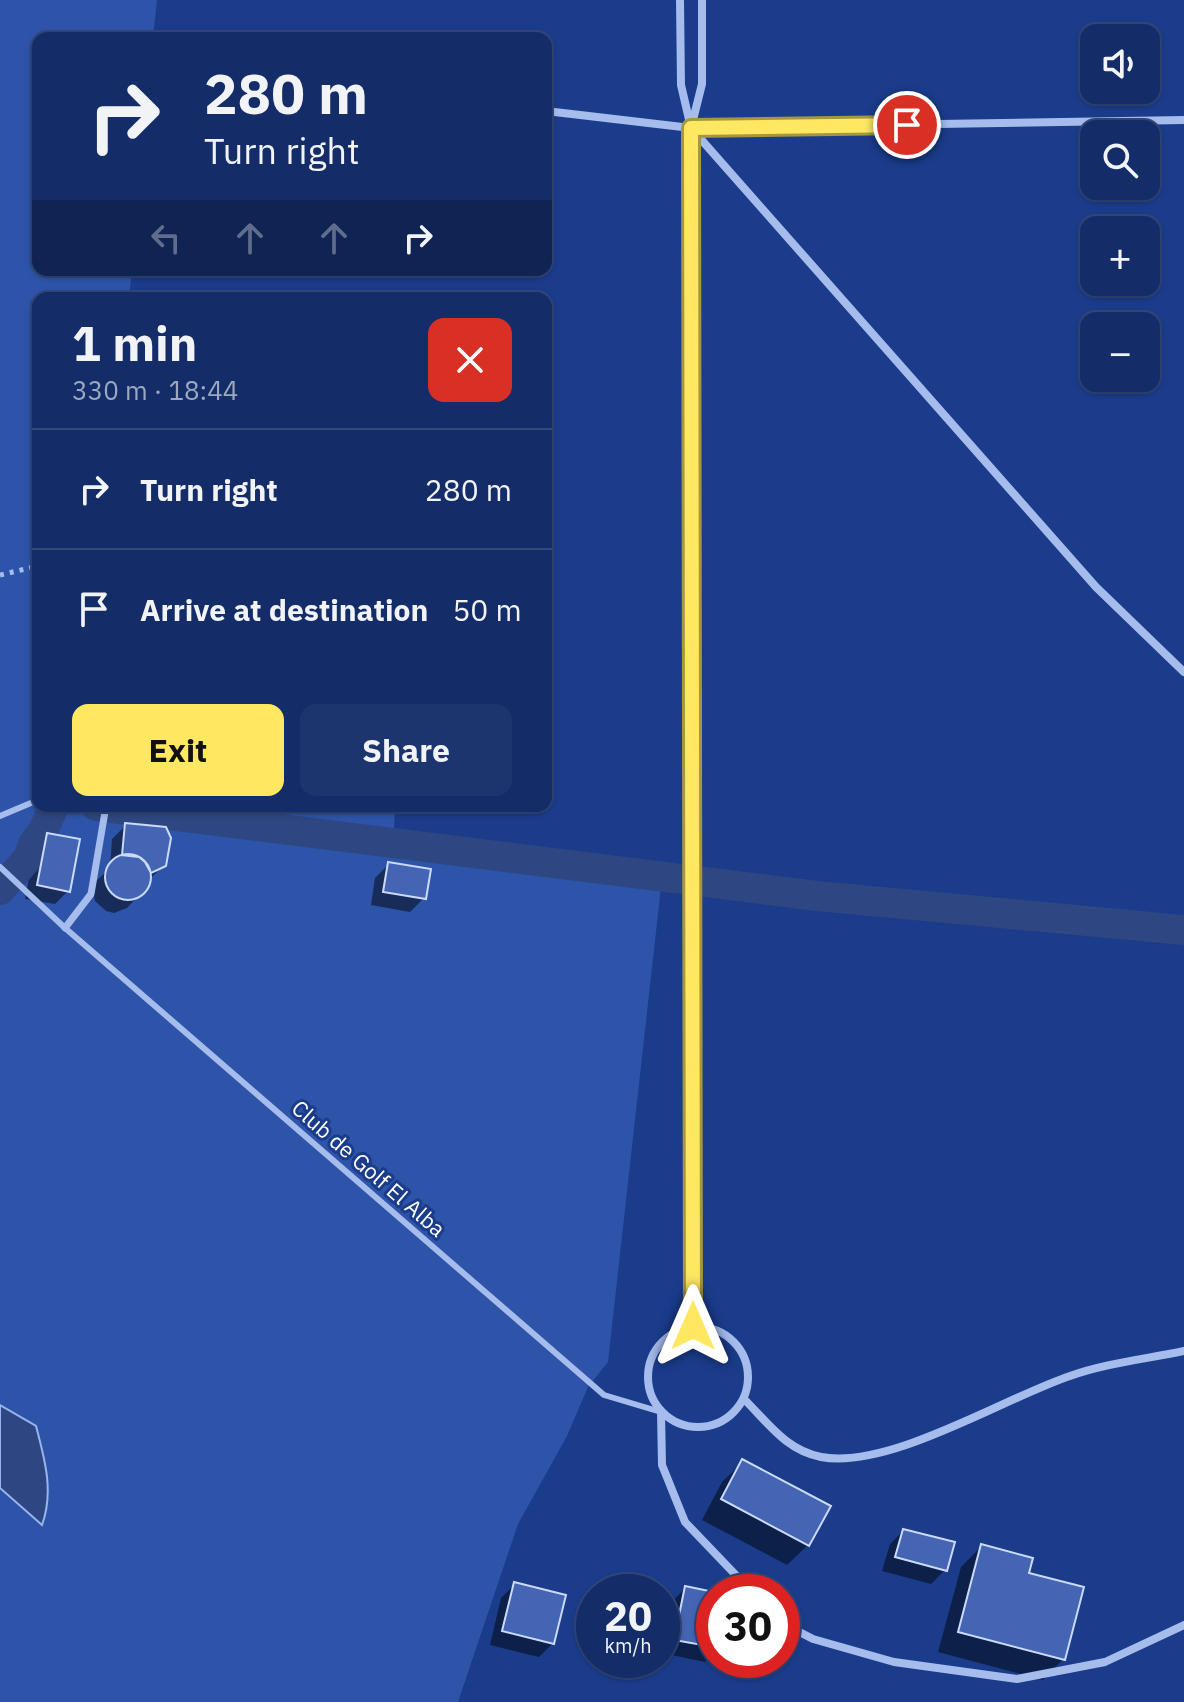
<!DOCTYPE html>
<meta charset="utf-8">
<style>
:root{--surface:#142d68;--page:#1d356e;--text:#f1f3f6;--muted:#9da8c0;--line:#33497c;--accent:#ffe861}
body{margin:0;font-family:"IBM Plex Sans",sans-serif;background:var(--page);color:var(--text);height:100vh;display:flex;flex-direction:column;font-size:30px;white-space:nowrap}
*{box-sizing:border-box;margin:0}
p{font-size:26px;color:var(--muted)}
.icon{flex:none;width:44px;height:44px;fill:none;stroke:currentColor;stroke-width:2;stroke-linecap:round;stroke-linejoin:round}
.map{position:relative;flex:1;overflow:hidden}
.details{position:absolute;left:32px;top:292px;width:520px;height:520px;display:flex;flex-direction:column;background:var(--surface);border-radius:16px;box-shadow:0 2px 6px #0004,0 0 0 2px var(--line)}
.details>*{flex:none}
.guide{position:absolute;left:32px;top:32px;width:520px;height:244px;border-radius:16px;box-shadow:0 2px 6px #0004,0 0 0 2px var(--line);background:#142d68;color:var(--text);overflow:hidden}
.controls{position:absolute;left:1080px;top:24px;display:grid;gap:16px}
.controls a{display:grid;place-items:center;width:80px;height:80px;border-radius:16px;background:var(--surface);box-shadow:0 2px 6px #0004,0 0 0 2px var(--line);font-size:40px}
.speed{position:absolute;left:576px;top:1574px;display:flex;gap:16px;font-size:40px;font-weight:700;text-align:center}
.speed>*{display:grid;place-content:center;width:104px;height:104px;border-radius:50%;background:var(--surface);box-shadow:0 2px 6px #0004,0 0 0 2px var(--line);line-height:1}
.speed small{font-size:20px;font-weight:400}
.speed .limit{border:12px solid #d22;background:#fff;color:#111}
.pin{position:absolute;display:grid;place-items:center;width:68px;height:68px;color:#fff;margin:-34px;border:4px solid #fff;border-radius:50%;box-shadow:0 2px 8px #0007}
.me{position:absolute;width:88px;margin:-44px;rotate:0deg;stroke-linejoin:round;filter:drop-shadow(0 0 6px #0008)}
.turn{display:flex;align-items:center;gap:28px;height:168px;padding:0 40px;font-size:36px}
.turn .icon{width:104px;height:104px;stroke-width:2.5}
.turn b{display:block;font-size:56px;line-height:68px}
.lanes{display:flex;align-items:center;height:76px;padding:0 40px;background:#0003;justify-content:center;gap:40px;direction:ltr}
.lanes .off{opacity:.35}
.round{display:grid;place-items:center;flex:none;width:84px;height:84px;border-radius:16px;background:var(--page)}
.overview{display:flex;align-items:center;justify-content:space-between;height:136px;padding:0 40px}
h1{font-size:48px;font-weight:700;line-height:60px}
.button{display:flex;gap:16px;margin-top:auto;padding:16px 40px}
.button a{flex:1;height:92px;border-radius:16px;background:var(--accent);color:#111;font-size:32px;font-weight:700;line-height:92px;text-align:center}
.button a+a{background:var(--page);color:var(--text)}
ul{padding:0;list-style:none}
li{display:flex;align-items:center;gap:24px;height:120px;padding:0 40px;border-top:2px solid var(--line)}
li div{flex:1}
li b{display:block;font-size:30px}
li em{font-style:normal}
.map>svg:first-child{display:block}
.green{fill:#2d54a9}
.water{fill:#2e4782;stroke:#98b4ef;stroke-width:2}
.shadow{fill:#0007}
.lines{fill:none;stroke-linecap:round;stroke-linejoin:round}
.canal{stroke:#2e4782;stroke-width:30}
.building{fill:#4365b3;stroke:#cbd9fa;stroke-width:2}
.path{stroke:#a5bced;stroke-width:5;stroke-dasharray:4 6;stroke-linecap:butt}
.service{stroke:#a5bced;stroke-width:6}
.pedestrian{stroke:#a5bced;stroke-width:7}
.minor{stroke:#a5bced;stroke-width:8}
.route-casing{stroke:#a6973f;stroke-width:20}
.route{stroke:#ffe861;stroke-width:14}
.labels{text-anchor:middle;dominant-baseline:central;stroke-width:6;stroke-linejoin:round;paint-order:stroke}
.street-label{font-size:22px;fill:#fff;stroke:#1a3c8b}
</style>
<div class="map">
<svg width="1184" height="1702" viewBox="0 0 1184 1702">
<rect width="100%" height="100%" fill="#1a3c8b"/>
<!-- green -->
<path class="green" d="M0,0H157L153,38H38V270H132L129,298H38V806H395L393,854L661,887L608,1362L588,1387L567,1436L518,1524L458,1702H0Z"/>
<!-- water -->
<path class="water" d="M0,1405L36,1426C45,1460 54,1492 42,1525L0,1488Z"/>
<!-- shadow -->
<path class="shadow" d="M126,825L164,865L148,881L147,887L127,908L114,913L106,911L95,901L93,891L95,882L110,868L112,839Z
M48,835L68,891L55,904L25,899L34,849Z
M389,864L424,898L410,912L371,905L375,878Z
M743,1462L808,1545L787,1565L702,1520L722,1482Z
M903,1531L945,1570L931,1584L882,1571L890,1544Z
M981,1547L1063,1659L1043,1680L938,1652L961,1567Z
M515,1584L553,1643L539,1657L490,1645L501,1598Z
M685,1588L714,1594V1653L705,1662L662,1653L672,1602Z"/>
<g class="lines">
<!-- canal -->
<path class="canal" d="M96,806L817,896L1184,930
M0,890L28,858L33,844L43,831L54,806"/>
</g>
<!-- building -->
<path class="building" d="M125,823L166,827L171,838L166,866L151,873L145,862L139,857L122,855Z
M47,833L80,839L70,892L37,885Z
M105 877a23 23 0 1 1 46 0a23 23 0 1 1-46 0Z
M388,862L431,869L426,899L383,892Z
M742,1459L831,1506L809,1546L721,1499Z
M903,1529L955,1542L947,1571L895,1557Z
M981,1544L1033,1558L1029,1573L1084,1587L1065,1660L958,1632Z
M514,1582L566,1595L554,1644L502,1631Z
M685,1586L714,1592V1647L674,1640Z"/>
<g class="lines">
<!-- path -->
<path class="path" d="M0,575L38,566"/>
<!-- service -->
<path class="service" d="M0,816L38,800
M0,867L65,928L604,1395L661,1412"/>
<!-- pedestrian -->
<path class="pedestrian" d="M65,928L91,894L106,806"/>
<!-- minor -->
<path class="minor" d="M680,0L681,85L691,128L693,1326
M546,111L691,128L1184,120
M692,124L702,84V0
M691,128L1096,587L1184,672
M648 1377a50 50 0 1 1 100 0a50 50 0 1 1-100 0Z
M744,1399C769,1424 786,1450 821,1457C889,1470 1004,1398 1070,1376C1106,1363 1147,1359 1184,1351
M661,1412L662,1465L685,1522L752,1592
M782,1623L813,1639L894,1662L1017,1679L1105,1662L1184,1625"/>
</g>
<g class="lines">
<!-- route casing -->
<g class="route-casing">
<path id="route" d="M693,1326L691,128L907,125"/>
</g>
<!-- route -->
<use href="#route" class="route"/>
</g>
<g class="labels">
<!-- street labels -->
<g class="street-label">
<text transform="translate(369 1168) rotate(41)">Club de Golf El Alba</text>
</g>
</g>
</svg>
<div class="controls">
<a><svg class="icon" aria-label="sound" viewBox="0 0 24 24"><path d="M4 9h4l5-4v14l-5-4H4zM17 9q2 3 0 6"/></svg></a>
<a><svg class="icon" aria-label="search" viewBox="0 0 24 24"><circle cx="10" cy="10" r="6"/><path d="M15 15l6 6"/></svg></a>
<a>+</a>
<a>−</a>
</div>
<div class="speed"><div>20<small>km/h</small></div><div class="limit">30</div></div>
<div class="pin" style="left:907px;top:125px;background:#d93025"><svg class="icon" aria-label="arrive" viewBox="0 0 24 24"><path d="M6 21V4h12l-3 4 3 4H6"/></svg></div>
<svg class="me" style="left:693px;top:1326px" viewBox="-20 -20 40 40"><path d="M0-17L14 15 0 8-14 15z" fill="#ffe861" stroke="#fff" stroke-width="4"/></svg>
<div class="guide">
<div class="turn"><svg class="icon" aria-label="right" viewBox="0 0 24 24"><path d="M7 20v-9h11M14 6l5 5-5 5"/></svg><div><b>280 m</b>Turn right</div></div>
<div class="lanes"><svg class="icon off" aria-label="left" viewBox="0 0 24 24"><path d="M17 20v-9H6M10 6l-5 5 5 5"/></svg><svg class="icon off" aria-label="ahead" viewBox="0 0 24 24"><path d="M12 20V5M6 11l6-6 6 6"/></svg><svg class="icon off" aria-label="ahead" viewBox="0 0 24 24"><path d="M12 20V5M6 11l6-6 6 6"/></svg><svg class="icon" aria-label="right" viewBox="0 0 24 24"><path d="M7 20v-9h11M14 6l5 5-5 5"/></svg></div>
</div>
<section class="details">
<div class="overview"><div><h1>1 min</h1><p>330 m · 18:44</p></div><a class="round" style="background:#d93025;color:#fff"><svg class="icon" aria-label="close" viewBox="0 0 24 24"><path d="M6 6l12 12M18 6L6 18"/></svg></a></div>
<ul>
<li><svg class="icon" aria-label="right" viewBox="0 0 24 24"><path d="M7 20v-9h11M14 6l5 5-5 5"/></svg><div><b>Turn right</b></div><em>280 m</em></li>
<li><svg class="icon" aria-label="arrive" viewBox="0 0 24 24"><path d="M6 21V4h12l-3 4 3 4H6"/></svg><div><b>Arrive at destination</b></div><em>50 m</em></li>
</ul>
<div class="button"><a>Exit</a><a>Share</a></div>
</section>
</div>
